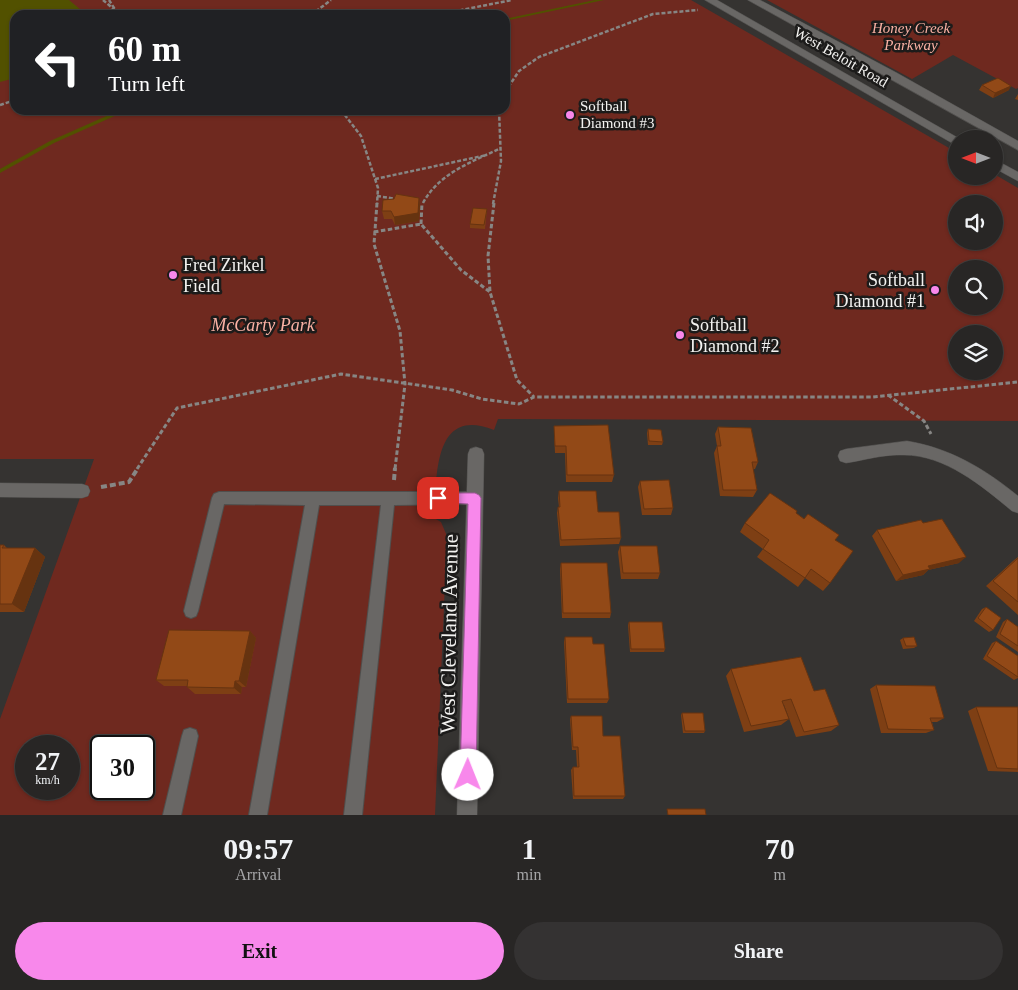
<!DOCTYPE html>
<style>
:root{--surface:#282625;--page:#343232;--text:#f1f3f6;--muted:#a5a5a7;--line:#444342;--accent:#f888eb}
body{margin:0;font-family:Georgia,serif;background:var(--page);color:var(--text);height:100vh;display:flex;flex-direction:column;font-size:19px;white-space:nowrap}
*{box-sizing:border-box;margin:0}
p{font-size:16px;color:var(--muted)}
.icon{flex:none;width:28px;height:28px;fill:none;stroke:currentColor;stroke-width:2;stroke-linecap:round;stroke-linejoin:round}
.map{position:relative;height:815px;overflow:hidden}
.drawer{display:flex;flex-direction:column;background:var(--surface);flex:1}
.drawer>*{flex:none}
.guide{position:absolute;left:10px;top:10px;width:500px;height:105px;border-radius:15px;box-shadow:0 1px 4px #0004,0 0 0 1px var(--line);background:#202124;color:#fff;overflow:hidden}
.needle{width:32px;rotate:270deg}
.controls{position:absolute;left:948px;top:130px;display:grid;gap:10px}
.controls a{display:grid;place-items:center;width:55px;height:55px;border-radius:50%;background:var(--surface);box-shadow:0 1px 4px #0004,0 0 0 1px var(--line);font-size:25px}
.speed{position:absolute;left:15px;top:735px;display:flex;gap:10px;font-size:25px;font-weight:700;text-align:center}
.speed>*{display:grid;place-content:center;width:65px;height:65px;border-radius:50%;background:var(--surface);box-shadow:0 1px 4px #0004,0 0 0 1px var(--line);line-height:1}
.speed small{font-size:12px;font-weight:400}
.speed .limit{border:2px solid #111;border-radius:8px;background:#fff;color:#111}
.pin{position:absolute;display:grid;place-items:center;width:42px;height:42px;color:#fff;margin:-21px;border-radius:10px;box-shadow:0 2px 8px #0006}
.me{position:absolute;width:55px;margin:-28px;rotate:1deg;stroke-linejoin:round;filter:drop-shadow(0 0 4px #0008)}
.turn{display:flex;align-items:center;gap:18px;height:105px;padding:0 15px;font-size:22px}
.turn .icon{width:65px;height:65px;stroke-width:2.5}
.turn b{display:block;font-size:35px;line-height:42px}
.eta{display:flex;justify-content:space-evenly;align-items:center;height:85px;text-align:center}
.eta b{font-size:30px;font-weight:700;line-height:35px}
.action{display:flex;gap:10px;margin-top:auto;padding:10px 15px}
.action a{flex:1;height:58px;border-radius:30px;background:var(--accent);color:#111;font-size:20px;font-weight:700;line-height:58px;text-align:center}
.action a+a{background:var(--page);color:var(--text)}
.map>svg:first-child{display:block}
.green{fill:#6f291f;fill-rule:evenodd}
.water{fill:#525100}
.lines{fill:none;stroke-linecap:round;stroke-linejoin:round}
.stream{fill:#525100;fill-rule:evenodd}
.service-casing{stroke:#504f4d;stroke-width:2}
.minor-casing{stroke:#504f4d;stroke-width:1}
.secondary-casing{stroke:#504f4d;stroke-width:1}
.path-far2{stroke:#878684;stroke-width:2.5;stroke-dasharray:4 2;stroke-linecap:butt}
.path-far1{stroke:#878684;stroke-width:3;stroke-dasharray:4.5 2.5;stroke-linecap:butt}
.path{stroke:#878684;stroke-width:4;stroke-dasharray:6 3;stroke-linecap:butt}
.service{fill:#696765;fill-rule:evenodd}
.minor{fill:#696765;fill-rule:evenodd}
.secondary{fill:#696765;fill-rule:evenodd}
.wall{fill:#7e3f14}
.shaded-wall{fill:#663310}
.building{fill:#924917;stroke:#663310}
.route{fill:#f888eb;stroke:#a15899}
.poi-dot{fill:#f888eb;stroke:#1c1b1a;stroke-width:2}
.labels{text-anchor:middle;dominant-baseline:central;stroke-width:5;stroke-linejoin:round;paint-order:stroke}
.far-park-label{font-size:15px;font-style:italic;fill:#fab1a4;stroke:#1c1b1a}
.far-street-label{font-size:15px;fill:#f3f2f0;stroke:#1c1b1a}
.far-poi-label{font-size:15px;fill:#f3f2f0;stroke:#1c1b1a;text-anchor:start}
.poi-label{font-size:18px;fill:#f3f2f0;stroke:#1c1b1a;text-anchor:start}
.park-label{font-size:18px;font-style:italic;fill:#fab1a4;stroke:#1c1b1a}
.near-street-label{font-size:21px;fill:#f3f2f0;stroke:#1c1b1a}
</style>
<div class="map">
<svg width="1018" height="815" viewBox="0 0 1018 815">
<rect width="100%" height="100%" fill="#353331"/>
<!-- green -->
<path class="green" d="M0,0H691L956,152V176H994V174L1018,188V421L498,419L494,430C432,405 437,479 434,518L441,522L447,536L435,815H0V719L94,459H0ZM15,15H505V110H15ZM956,204H994V241H956ZM956,269H994V306H956ZM956,334H994V371H956ZM26,746H69V789H26ZM101,746H144V789H101Z
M767,0H1018V88L1016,89L953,55L912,79Z"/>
<!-- water -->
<path class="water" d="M0,0H69L87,15H15V78L0,82Z"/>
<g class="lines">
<!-- stream -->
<path class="stream" d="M595,0H604L505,21V19Z
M120,110H128L54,143L0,173V169L50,141Z"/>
<!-- service casing -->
<g class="service-casing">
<path id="service" d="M219,492H475L480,494L482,498L480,502L475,504L394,505L362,815H344L381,505H319L267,815H249L305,505L224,504L198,611L196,616L191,618L186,616L184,611L212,498L214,494Z
M190,728L196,730L198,736L181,815H163L182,736L184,730Z"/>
</g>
<!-- minor casing -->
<g class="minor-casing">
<path id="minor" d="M907,441C950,448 985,469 1018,496V513L1012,511C982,486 945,455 904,455C884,454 865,460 846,463L840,461L838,456L840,451L846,449Z
M476,447L482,449L484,454L477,815H457L468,454L470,449Z
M0,483L82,484L88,486L90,491L88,496L82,498L0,497Z"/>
</g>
<!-- secondary casing -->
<g class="secondary-casing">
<path id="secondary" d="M705,0H717L960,139H956V144L952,143Z
M748,0H760L897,73L1018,141V150Z
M994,159L1018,172V181L994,168Z"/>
</g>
<!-- path-far2 -->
<path class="path-far2" d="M103,0L116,11L128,15
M109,0L116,11V15
M311,15L331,0
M436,15L512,0
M505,92L519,71L539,57L653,14L698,10
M0,105L15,100
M341,110L361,136L378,188L377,204
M375,179L487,155
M377,196L397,199
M423,203C439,173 472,162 501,148
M493,204L501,161L499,110"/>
<!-- path-far1 -->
<path class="path-far1" d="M377,203L374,244L400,331L405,384L395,469
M494,203L488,256L490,292L517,380L534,397
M421,224L422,203
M374,232L421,224L461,270L490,292
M888,395L924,421L931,434
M137,469L177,408L341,374L452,390L482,399L519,404L534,397H873L1018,382"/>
<!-- path -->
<path class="path" d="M394,480L395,468
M101,487L129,482L138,468"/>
<!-- service -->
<use href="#service" class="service"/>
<!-- minor -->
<use href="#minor" class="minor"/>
<!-- secondary -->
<use href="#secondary" class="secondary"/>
</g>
<!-- wall -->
<path class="wall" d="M982,85L1009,90L993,98L979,90Z
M1018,94V100L1015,99Z
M419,198L420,206L419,221L395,225L392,219H384L382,211Z
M487,209L485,229L470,228V224Z
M554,426L614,475L612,482H566L565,453H555L554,433Z
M718,427L758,462L755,469H753L757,490L753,497L720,496L714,453L717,446L715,434Z
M648,429L663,442L662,445H648L647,433Z
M640,481L673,508L671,515H642L638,487Z
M559,491L598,512L621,538L619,544L560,546L557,513L558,507H559L558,498Z
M796,513L835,540L830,583L823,591L805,578L798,587L757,557L763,549L740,532L745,523Z
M923,523L959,563L928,570L923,575L896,581L872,536L877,530Z
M0,545H4L7,548H35L45,557L24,612H0Z
M620,546L660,573L658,579H621L618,552Z
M1018,557V615L986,586L1013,561Z
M561,563L611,613L610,618H562L560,569Z
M986,607L993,630L989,632L974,621L982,609Z
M1007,619L1018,627V652L996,637L1003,622Z
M629,622L665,649L664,652H630L628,625Z
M250,631L256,638L246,687H242L241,694H195L187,687V686H164L156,680Z
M565,637L593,644L609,699L607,703H567L564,642Z
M903,638L917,646L914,648L903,649L900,640Z
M996,641L1018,656V678L1014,680L983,659L992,643Z
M731,669L814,691L839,725L831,731L796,737L784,705H783L789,719L781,725L744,732L726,676Z
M876,685L944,718L937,722H932L934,730L926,733H881L870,689Z
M976,707H1018V772L988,771L968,711Z
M682,713L705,731L704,733H683L681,715Z
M571,716L603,736L625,796L623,799H573L571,770L573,767H577L576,750H572L570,719Z"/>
<!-- shaded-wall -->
<path class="shaded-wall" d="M1011,86L1009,90L993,98L995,93Z
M419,198L420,206L419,221L395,225L394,217Z
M35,548L45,557L24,612L12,604Z
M966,557L959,563L928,570L923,575L896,581L903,575L928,566Z
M250,631L256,638L246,687L239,681Z
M235,681L242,687L241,694L234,688Z"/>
<!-- building -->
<path class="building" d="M998,78L1011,86L995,93L982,85Z
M396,194L419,198L418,213L394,217L391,211H382L383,200L394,199Z
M473,208L487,209L484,225L470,224Z
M608,425L614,475H567L566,446H555L554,426Z
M718,427L751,428L758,462H752L757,490H723L717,446H721Z
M648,429L661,430L663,442L649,441Z
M669,480L673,508L644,509L640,481Z
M559,491H596L598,512H619L621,538L561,540L558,507H560Z
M770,493L797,511L796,513L804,519L808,514L839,535L835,540L853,551L830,583L811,569L805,578L763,549L769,540L745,523Z
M942,519L966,557L928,566L930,569L903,575L877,530L921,520L923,523Z
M0,545H4L2,548H35L12,604H0Z
M620,546H657L660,573H623Z
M1018,558V602L993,581Z
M561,563H607L611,613H563Z
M986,607L1001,618L993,630L978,618Z
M1007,619L1018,627V646L1000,634Z
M629,622H662L665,649H631Z
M169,630L250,631L239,681H235L234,688L187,687L188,680H156Z
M565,637H592L593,644H604L609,699H568Z
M914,637L917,646H906L903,638Z
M996,641L1018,656V677L987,656Z
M801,657L814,691L825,689L839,725L804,732L791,699L782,701L789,719L751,726L731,669Z
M876,685L935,686L944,718H930L934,730L888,729Z
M976,707H1018V769L997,768Z
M682,713H703L705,731H685Z
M571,716H602L603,736H620L625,796H574L573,767H579L578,747H573Z
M667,809H705L706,815H668Z"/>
<!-- route -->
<path class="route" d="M438,493H475L479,495L481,498L476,775L473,781L468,783L462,781L460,775L468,504L434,502L432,498L434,495Z"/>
<!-- markers -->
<g class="poi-dot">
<circle cx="570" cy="115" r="5"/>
<circle cx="173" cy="275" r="5"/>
<circle cx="935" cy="290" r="5"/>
<circle cx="680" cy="335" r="5"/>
</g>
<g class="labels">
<!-- far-park labels -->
<g class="far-park-label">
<text x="911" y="28">Honey Creek<tspan x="911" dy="17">Parkway</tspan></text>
</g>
<!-- far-street labels -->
<g class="far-street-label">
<text transform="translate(841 57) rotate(30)">West Beloit Road</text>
</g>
<!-- far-poi labels -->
<g class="far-poi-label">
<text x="580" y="106">Softball<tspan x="580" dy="17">Diamond #3</tspan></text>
</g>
<!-- poi labels -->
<g class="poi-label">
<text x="183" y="265">Fred Zirkel<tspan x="183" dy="21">Field</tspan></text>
<text x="925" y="280" text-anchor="end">Softball<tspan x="925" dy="21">Diamond #1</tspan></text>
<text x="690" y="325">Softball<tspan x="690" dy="21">Diamond #2</tspan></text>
</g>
<!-- park labels -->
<g class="park-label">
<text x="263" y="325">McCarty Park</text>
</g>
<!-- near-street labels -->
<g class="near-street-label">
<text transform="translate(449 634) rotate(-89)">West Cleveland Avenue</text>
</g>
</g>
</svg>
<div class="controls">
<a><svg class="needle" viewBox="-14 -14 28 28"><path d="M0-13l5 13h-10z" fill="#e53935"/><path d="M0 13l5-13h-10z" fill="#a5a5a7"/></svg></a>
<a><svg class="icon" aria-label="sound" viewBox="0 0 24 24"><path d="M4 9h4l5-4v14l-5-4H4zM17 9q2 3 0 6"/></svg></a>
<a><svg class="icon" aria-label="search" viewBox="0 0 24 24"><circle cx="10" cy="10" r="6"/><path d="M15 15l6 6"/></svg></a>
<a><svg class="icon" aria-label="layers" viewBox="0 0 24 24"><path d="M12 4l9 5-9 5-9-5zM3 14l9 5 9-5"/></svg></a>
</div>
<div class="speed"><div>27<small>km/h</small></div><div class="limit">30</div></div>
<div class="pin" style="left:438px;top:498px;background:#d93025"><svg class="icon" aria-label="arrive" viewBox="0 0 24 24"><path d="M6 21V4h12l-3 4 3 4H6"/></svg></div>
<svg class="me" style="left:468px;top:775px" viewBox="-20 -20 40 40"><circle r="19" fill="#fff"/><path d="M0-13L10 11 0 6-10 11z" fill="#f888eb"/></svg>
<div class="guide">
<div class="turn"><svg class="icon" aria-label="left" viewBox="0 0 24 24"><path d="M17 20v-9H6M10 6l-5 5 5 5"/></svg><div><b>60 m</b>Turn left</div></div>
</div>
</div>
<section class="drawer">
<div class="eta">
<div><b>09:57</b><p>Arrival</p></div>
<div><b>1</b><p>min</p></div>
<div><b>70</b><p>m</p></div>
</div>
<div class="action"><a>Exit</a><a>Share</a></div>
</section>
